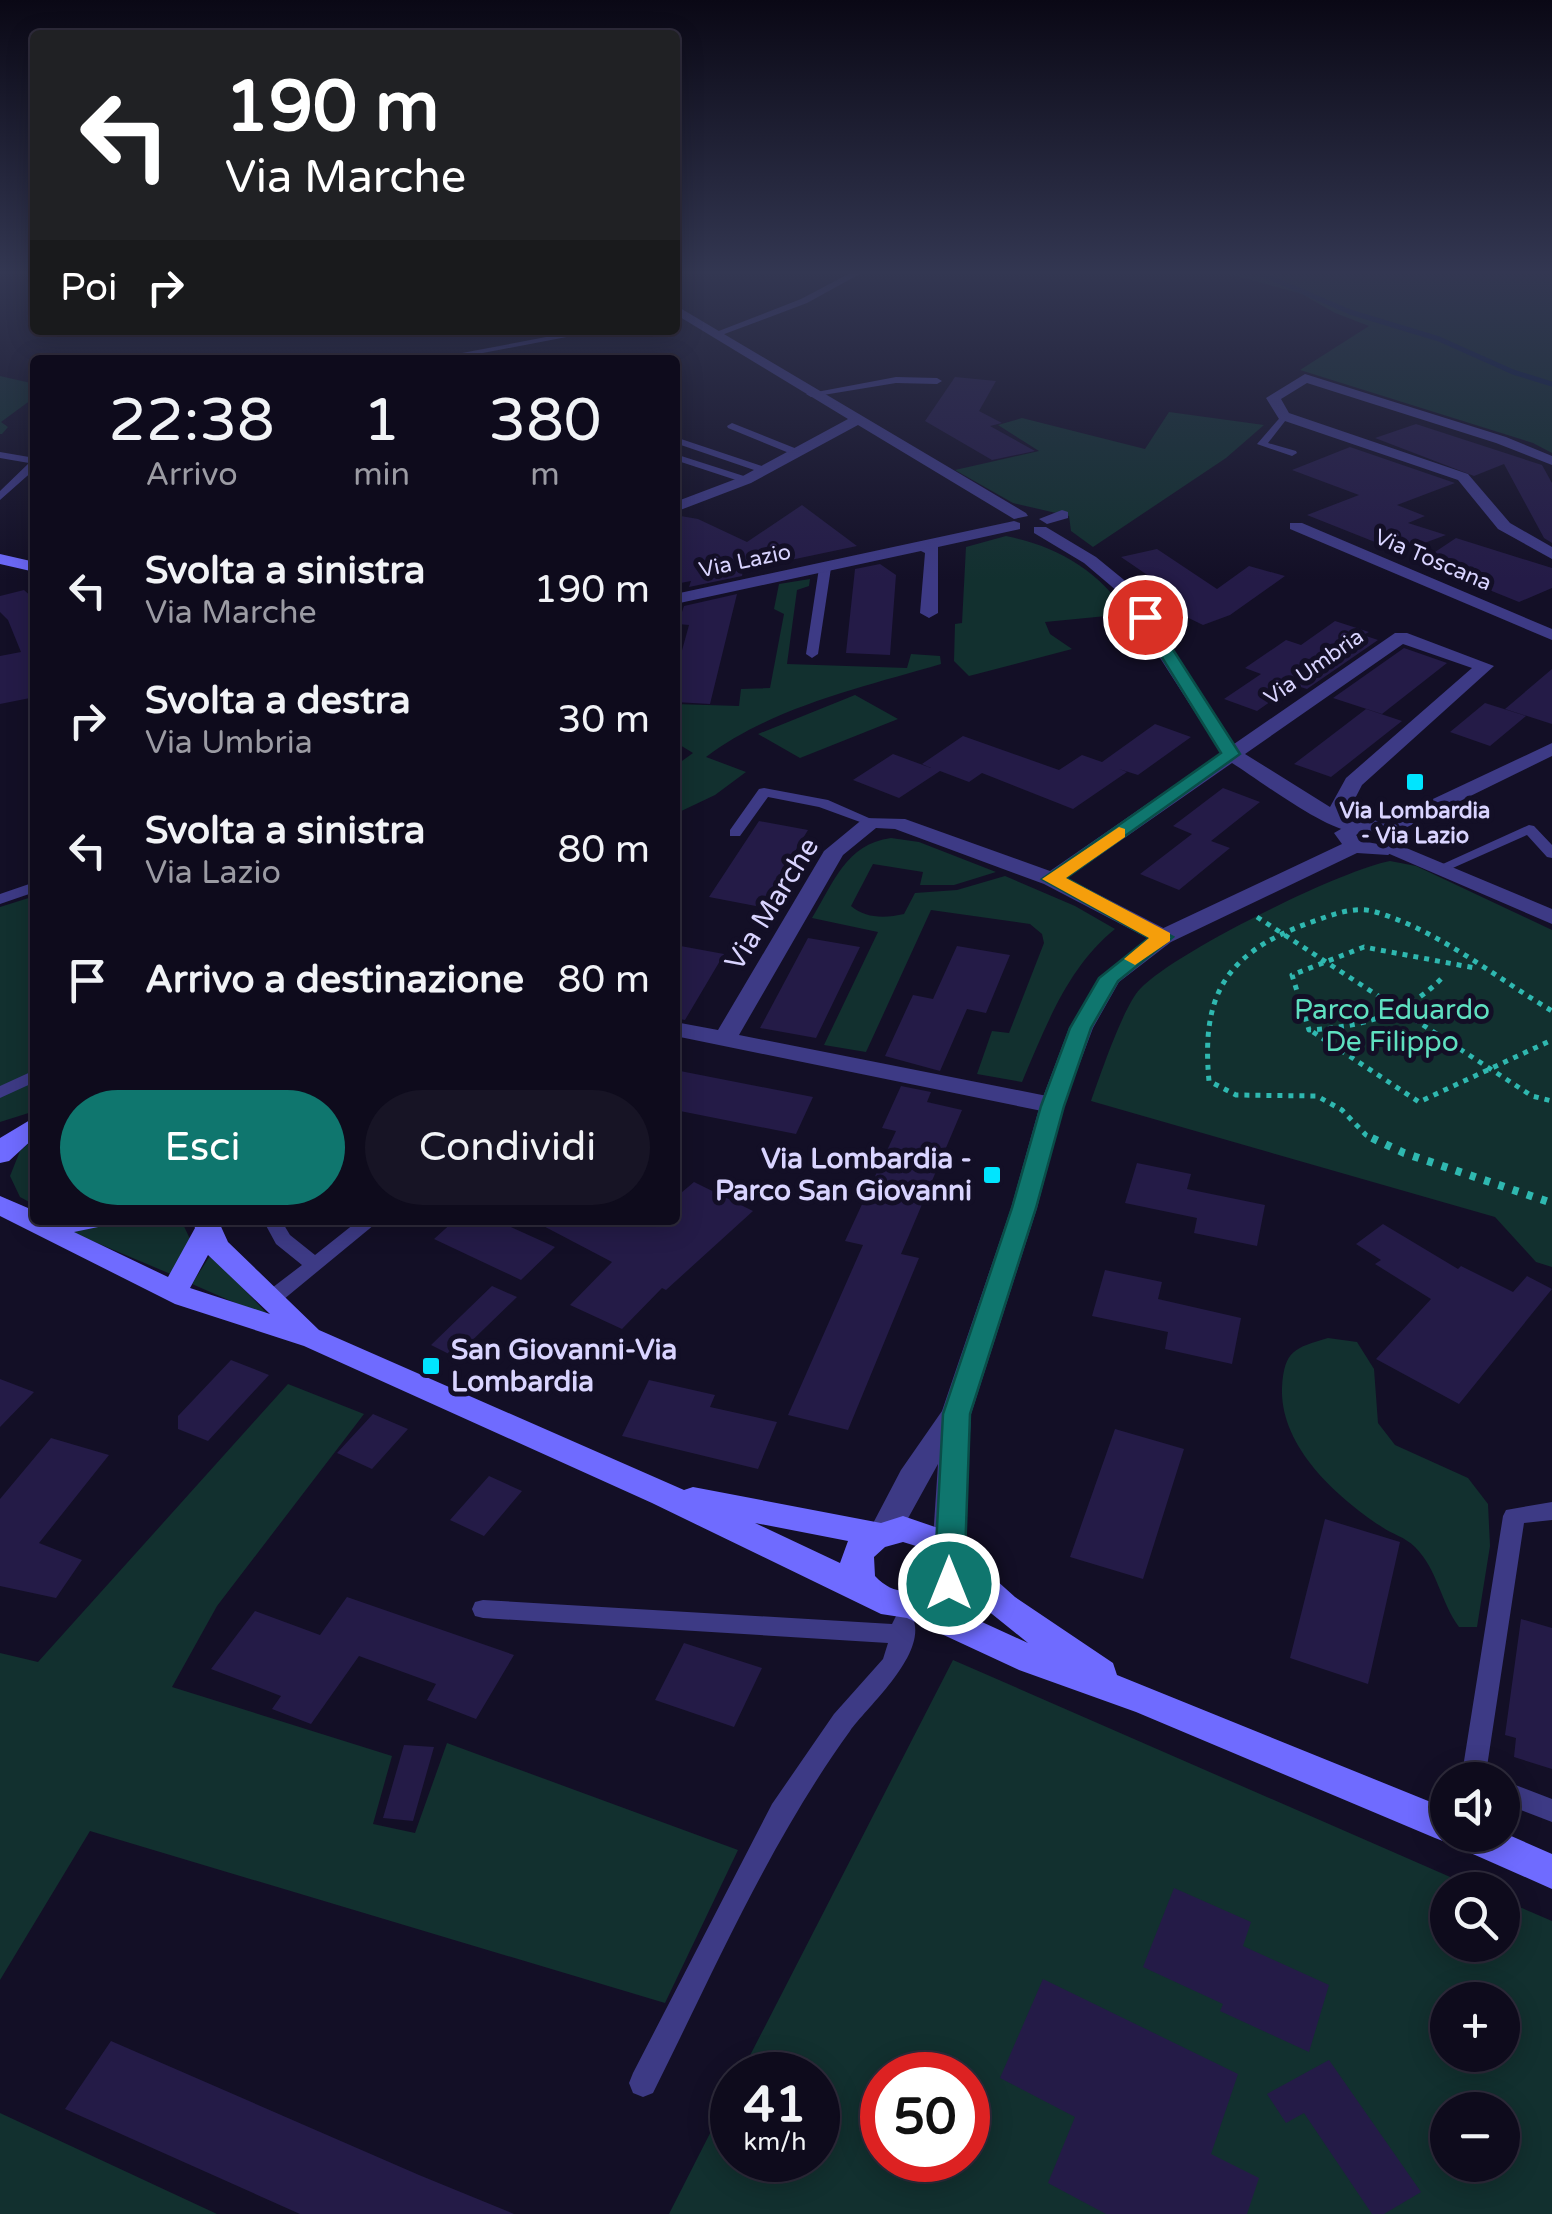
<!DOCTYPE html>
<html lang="it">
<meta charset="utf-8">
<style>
:root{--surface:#0e0b1c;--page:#171425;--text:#f1f3f6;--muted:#9b9ba3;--line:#2e2b3b;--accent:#0f766e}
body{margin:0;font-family:"Varela Round",sans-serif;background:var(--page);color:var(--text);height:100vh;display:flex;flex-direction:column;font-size:38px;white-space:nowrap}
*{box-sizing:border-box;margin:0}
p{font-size:32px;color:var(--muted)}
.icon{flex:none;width:55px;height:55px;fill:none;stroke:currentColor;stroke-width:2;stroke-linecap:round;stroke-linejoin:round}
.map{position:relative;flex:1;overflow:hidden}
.details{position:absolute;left:30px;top:355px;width:650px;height:870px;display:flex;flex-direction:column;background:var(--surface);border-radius:10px;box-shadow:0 5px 25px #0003,0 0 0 2px var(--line)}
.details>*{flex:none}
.guide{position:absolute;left:30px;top:30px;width:650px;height:305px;border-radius:10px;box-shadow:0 5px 25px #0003,0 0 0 2px var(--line);background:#202124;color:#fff;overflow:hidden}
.fabs{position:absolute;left:1430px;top:1762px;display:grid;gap:20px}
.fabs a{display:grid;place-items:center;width:90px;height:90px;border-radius:50%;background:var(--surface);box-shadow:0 5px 25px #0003,0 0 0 2px var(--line);font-size:50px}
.speed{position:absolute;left:710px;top:2052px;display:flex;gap:20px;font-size:50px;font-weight:700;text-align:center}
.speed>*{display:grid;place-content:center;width:130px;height:130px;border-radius:50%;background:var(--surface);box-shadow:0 5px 25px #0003,0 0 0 2px var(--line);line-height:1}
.speed small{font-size:25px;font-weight:400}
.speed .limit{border:15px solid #d22;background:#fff;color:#111}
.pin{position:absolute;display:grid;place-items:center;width:85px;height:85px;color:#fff;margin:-42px;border:5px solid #fff;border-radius:50%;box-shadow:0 2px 10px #0007}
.me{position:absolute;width:110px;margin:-55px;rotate:0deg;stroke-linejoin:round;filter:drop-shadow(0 0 8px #0008)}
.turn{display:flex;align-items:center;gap:35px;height:210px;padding:0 30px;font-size:45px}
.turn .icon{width:130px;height:130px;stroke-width:2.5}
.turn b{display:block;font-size:70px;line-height:85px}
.then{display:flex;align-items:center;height:95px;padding:0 30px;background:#0003;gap:20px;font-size:38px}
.eta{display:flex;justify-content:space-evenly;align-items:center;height:170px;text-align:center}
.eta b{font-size:60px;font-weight:600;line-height:70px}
.button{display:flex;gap:20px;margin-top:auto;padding:20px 30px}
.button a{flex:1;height:115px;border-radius:60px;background:var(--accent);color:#fff;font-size:40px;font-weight:600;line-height:115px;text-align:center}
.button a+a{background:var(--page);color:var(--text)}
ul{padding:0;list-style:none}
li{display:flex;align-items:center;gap:30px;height:130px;padding:0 30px}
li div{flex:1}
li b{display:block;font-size:38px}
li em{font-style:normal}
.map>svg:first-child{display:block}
.green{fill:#12302f;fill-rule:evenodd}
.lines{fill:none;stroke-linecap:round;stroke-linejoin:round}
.stream{stroke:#0a1f44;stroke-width:5}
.building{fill:#241b47}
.path-far1{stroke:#2fb8b0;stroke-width:5;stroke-dasharray:5 6;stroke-linecap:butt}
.path{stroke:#2fb8b0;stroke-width:8;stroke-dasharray:6 9;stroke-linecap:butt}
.service{fill:#3d3a85;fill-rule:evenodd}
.minor{fill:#3d3a85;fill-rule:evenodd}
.tertiary{fill:#3d3a85;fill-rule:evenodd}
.secondary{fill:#6f6bff;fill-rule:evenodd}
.route{fill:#0f766e;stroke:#0a4d48;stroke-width:2.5}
.slow{fill:#f59e0b}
.poi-dot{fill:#00e5ff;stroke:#130f26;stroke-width:4}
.labels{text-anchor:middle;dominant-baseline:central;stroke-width:10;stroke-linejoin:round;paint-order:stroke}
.far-street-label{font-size:22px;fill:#d9d4ff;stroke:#130f26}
.far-poi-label{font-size:22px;font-weight:bold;fill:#d9d4ff;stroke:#130f26}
.street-label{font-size:28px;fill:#d9d4ff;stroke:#130f26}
.park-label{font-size:28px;fill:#5fe0c0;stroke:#130f26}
.poi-label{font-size:28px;font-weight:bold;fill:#d9d4ff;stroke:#130f26;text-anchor:end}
</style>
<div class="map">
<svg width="1552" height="2214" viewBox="0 0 1552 2214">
<rect width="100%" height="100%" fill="#130f26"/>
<!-- green -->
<path class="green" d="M1214,270H1552V453L1533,443L1300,370L1369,326L1335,313L1302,294Z
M0,376L35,384V397L1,422L8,427L2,434H0Z
M1169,412L1264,425L1226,458L1093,547L1071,531L1069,516L1013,503L955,470L1039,451L998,425L1022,418L1145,449Z
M1006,536C1056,546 1099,570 1127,614L1045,622L1050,634L1072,649L969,676L954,661L955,624L962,623L966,547Z
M810,579L809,586L797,590L787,664L907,668L911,654L940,656L941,664C863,687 772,707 706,757L746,772L715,795L675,814V766L693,753L675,742V704L739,706L741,689L770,688L784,614L774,609L779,584Z
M855,695L898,719L800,758L758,734Z
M891,838L919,842L996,872L954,885H920L923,872L873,864L851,906C866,919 886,918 904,914L915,893L957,890L1005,876L1075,906L1115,929C1067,968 1046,1026 1022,1082L977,1074L992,1031L1009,1033L1044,943L1042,934L1030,924L931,910L866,1052L824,1045L878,932L812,918C834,882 846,844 891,838Z
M1390,861L1416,866L1552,930V1267L1536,1262L1495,1217L1091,1101C1100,1076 1123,1007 1140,989C1173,953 1341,870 1390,861Z
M35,896V1111L0,1122V907Z
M35,1138V1205L20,1197L10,1176L20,1151Z
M122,1220H181L190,1239L173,1275L71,1232Z
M211,1254L272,1319L192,1284Z
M1328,1338L1357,1342L1374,1369L1378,1423L1395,1445L1468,1478L1488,1504L1490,1546L1477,1627H1459C1440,1601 1438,1570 1415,1547C1405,1537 1392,1534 1382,1527C1336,1497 1280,1446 1282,1388C1284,1350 1295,1348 1328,1338Z
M288,1384L364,1414L217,1606L172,1687L392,1756L373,1824L415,1833L447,1743L738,1850L665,2003L90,1831L0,1980V1653L38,1662Z
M953,1660L1480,1890H1448V1945H1502L1503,1900L1552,1921V2214H669L732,2090V2160H818V2075H740ZM1448,2000H1502V2055H1448ZM882,2075H968V2160H882ZM1448,2110H1502V2165H1448Z
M0,2113L217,2214H0Z"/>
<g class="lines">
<!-- stream -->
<path class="stream" d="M1252,270L1350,312L1439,339L1513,372L1552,384"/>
</g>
<!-- building -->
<path class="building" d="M955,377L996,381L979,411L1002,423L990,426L1035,451L992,460L925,421Z
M1416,424L1542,465L1552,483V543L1544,538L1504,464L1474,476L1375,438Z
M1350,447L1455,483L1397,505L1425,516L1408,523L1446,535L1400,552L1307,515L1359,495L1292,470Z
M802,505L857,546L743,570L742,576L689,587L691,581L675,584V515L698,519L747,542Z
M1456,538L1552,568V588L1519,602L1420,562Z
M1157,549L1217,589L1249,566L1285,576L1230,615L1203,625L1166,607L1184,600L1121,557Z
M880,564L896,575L890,655L846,653L855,569Z
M24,590L35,600V697L0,704V656L21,652L8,620L0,612V596Z
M737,594L710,704L675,702V676L689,625L678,624L684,606Z
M1335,621L1369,632L1363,635L1378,640L1307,689L1294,685L1257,711L1224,699L1261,674L1245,668L1286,640L1301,645Z
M1404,648L1447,663L1382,714L1333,698Z
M1552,669V724L1505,709Z
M1485,703L1526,716L1490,746L1450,732Z
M1366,709L1402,721L1331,777L1294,764Z
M1155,724L1191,737L1138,775L1119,769L1127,772L1073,809L982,773L969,782L940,771L899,798L853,780L893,754L931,768L922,764L963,736L1059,770L1082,755L1102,762Z
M1223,788L1260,802L1211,841L1230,848L1179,890L1140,874L1192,834L1173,826Z
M759,821L808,830L761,907L709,897Z
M808,938L860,947L816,1038L760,1028Z
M675,945L724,954L685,1020L675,1018Z
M957,946L1010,955L986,1013L967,1009L940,1071L885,1056L913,995L933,999Z
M675,1070L813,1097L796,1134L675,1110Z
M901,1086L931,1092L927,1102L962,1110L901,1254L919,1258L848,1430L788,1415L863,1245L845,1241L896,1131L882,1128Z
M1137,1163L1191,1174L1187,1189L1265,1205L1257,1246L1194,1233L1197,1218L1125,1203Z
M694,1182L753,1211L666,1290L662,1288L622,1329L570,1305L612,1262L532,1220H675V1198Z
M455,1220H495L555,1247L521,1280L434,1239Z
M1383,1224L1458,1269L1461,1266L1513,1292L1527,1276L1552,1289L1459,1404L1376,1359L1431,1299L1375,1264L1381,1260L1356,1244Z
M1105,1270L1162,1282L1158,1299L1241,1318L1232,1364L1165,1349L1168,1332L1092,1316Z
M492,1286L517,1297L455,1357L431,1345Z
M231,1360L269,1375L208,1441L178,1429V1416Z
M0,1379L34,1392L0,1427Z
M649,1380L715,1395L710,1407L777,1422L758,1469L622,1436Z
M373,1414L408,1429L372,1469L337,1453Z
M1115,1429L1184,1449L1143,1579L1070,1557Z
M51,1438L109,1455L39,1543L82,1560L56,1598L0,1586V1499Z
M489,1476L522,1491L484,1536L450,1520Z
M1325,1519L1400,1542L1368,1684L1290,1658Z
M347,1597L514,1655L476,1719L427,1700L436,1684L359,1656L311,1724L272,1709L281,1696L211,1669L255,1611L320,1635Z
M1521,1619L1552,1628V1769L1514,1757L1516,1738L1505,1735Z
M684,1643L762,1668L734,1727L655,1700Z
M404,1745L434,1747L413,1821L383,1818Z
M1174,1888L1251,1922L1243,1946L1329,1985L1309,2052L1220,2011L1223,2004L1143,1967Z
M1043,1979L1238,2074L1211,2154L1259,2178L1247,2214H1106L1048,2183L1075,2117L1000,2078Z
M111,2041L419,2175L514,2214H300L65,2109Z
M1329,2060L1421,2192L1384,2214H1372L1304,2113L1286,2123L1267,2094Z"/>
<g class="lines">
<!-- path-far1 -->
<path class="path-far1" d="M1257,917L1532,1096L1552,1101
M1441,979C1404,1016 1360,1027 1309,1030L1292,975L1364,947L1475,968
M1313,1032L1419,1102L1552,1040
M1377,1140L1366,1135L1342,1110L1317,1096L1236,1095L1209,1081C1201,996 1225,954 1306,924C1327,917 1350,906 1372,911C1437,929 1495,977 1552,1011"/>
<!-- path -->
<path class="path" d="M1372,1138L1404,1153L1552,1203"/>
<!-- service -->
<path class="service" d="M856,270H867L807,303L719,336L711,334L801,299Z
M583,330H603L467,356L462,353Z
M896,377L937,378L942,381L937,384L896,383L811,397L806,394Z
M1284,413L1289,416L1268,443L1296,451L1297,453L1292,456L1257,444Z
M732,423L802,451L803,453L794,455L728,428L727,426Z
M675,437L768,468L769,470L760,472L675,443Z
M0,452L35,458V469L0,500V491L29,463L0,458Z
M675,454L750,478L751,480L742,482L675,460Z
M825,565L831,568L818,654L812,658L806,654L819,568Z
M764,788L828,800L878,822L871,826L819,807L768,797L740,836H730V830L759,789Z
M1529,825L1534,826L1552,845V858L1547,857L1527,835L1446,871H1436L1434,868Z
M35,882V892L0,904V894Z
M35,1070V1082L0,1098V1086Z
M263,1220H281L290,1235L315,1255L359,1220H380L278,1304H264L261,1299L264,1294L302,1265L276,1244Z
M1552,1502V1520L1524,1523L1485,1780H1461L1503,1516L1506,1510Z
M483,1600L892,1624L896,1616L904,1613L912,1616C930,1652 869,1705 850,1731C769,1843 714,1971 653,2093L643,2097L633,2093L629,2083L633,2073L772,1804L834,1714L883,1659L888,1643L483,1618L475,1616L472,1609L475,1602Z
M1501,1780H1502L1552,1799V1822L1502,1803Z"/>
<!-- minor -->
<path class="minor" d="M675,305L1026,513L1028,516L1014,519L858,425L751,483L675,512V502L741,477L848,419L675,314Z
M1305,374L1506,437L1552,456V465L1496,443L1307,383L1281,399L1289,413L1468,474L1510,523L1552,547V559L1498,529L1458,480L1279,419L1266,398Z
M1062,510L1068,512V518L1047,524L1039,519Z
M1014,521L1020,523V529L938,547V613L929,618L920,613L925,553L921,551L675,604V594Z
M1290,523H1302L1552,629V640L1290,529Z
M1034,527H1046L1096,557L1129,584L1234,744L1395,633H1407L1494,666L1362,785L1346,816L1359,827L1356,831C1333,836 1256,778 1232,763L1067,878L1171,932L1174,937L1171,942H1155L1044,884L895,829L876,828L843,855L739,1035L1052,1097L1061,1099L1064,1105L1061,1111L1052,1113L675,1036V1022L718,1030L824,851L864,818L905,819L1050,871L1221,753L1117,591L1084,563L1034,533ZM1403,644L1472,668L1346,778L1330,807L1245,754Z
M1392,842L1552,909V924L1385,852L1382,848Z"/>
<!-- tertiary -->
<path class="tertiary" d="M1552,743V756L1399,831L1407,842L1388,855L1357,853L1171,942L1119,982L1093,1028L1064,1105L1037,1208L971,1414L964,1554L959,1563L948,1567L937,1563L932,1554L938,1464L896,1540L885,1544L874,1540L869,1531L901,1470L942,1411L1011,1208L1040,1105L1069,1028L1099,978L1155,932L1342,844L1334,833L1360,818L1384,822ZM1363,831L1380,834L1385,840L1378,844L1361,841L1356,835Z"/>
<!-- secondary -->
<path class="secondary" d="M0,554L35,562V572L0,564Z
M35,1117V1137L9,1161L0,1163V1138Z
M0,1196L35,1211V1220H107L103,1226L74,1232L168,1277L195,1228L192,1220H218L228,1242L319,1330L684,1490L693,1487L881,1523L903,1516L938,1528L1015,1597L1113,1663L1117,1675L1448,1809V1835H1502V1832L1552,1854V1889L1457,1847L1454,1840L1448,1843L1435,1838L1136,1712L1019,1670L907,1618L881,1614L652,1503L304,1346L175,1304L0,1216ZM208,1255L270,1314L190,1288ZM755,1523L848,1541L840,1563ZM903,1542L916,1546L933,1560L930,1585C908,1594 892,1594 875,1576L874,1557L885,1547ZM961,1589L1028,1643L947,1606L954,1603Z"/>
</g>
<!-- sky -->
<linearGradient id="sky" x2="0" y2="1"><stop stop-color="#0a0815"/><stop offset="0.47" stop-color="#333752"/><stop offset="1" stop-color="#333752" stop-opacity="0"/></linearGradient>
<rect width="1552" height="580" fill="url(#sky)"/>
<!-- route -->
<path class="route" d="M1139,614H1150L1240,754L1066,878L1173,937L1118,981L1091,1028L1064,1106L1036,1208L970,1414L964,1584L960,1592L949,1596L939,1592L934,1584L943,1414L1012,1208L1041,1106L1070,1028L1099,978L1149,938L1042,879L1221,753L1137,617Z"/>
<!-- slow -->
<path class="slow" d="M1119,827L1125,829V837L1066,878L1170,933V941L1135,965L1124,959L1149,938L1042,879Z"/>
<!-- markers -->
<g class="poi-dot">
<rect x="1405" y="772" width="20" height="20" rx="5"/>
<rect x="982" y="1165" width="20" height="20" rx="5"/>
<rect x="421" y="1356" width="20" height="20" rx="5"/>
</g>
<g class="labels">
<!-- far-street labels -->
<g class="far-street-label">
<text transform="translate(1433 560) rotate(23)">Via Toscana</text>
<text transform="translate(745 561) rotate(-12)">Via Lazio</text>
<text transform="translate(1314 667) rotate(-35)">Via Umbria</text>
</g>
<!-- far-poi labels -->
<g class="far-poi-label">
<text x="1415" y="811">Via Lombardia<tspan x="1415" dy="25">- Via Lazio</tspan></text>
</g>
<!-- street labels -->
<g class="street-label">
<text transform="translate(772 904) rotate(-58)">Via Marche</text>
</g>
<!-- park labels -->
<g class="park-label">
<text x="1392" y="1010">Parco Eduardo<tspan x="1392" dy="32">De Filippo</tspan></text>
</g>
<!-- poi labels -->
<g class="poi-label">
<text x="972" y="1159">Via Lombardia -<tspan x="972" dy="32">Parco San Giovanni</tspan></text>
<text x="451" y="1350" text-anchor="start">San Giovanni-Via<tspan x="451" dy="32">Lombardia</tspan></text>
</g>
</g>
</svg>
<div class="fabs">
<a><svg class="icon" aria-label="sound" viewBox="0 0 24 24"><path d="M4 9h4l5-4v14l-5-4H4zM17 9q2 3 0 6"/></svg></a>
<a><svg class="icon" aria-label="search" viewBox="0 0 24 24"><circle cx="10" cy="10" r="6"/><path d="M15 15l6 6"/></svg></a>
<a>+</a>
<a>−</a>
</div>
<div class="speed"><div>41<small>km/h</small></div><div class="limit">50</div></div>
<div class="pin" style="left:1145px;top:617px;background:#d93025"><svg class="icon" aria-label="arrive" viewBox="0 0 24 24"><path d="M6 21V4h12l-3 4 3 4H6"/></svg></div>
<svg class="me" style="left:949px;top:1584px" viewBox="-20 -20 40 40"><circle r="17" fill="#0f766e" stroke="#fff" stroke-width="3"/><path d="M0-11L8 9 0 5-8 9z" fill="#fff"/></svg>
<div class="guide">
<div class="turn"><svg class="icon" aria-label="left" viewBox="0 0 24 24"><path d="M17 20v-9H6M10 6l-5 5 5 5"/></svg><div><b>190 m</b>Via Marche</div></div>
<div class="then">Poi<svg class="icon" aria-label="right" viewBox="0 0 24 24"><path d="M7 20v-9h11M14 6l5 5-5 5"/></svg></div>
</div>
<section class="details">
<div class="eta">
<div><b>22:38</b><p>Arrivo</p></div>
<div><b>1</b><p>min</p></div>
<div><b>380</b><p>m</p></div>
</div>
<ul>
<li><svg class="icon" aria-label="left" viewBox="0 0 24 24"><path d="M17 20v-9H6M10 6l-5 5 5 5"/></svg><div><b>Svolta a sinistra</b><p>Via Marche</p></div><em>190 m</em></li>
<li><svg class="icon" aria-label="right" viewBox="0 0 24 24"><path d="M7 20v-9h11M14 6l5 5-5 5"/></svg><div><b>Svolta a destra</b><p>Via Umbria</p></div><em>30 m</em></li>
<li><svg class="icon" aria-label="left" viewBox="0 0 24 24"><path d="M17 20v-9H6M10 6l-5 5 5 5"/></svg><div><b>Svolta a sinistra</b><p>Via Lazio</p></div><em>80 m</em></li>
<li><svg class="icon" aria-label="arrive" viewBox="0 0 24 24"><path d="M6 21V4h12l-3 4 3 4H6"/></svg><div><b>Arrivo a destinazione</b></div><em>80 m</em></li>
</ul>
<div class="button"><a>Esci</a><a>Condividi</a></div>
</section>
</div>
